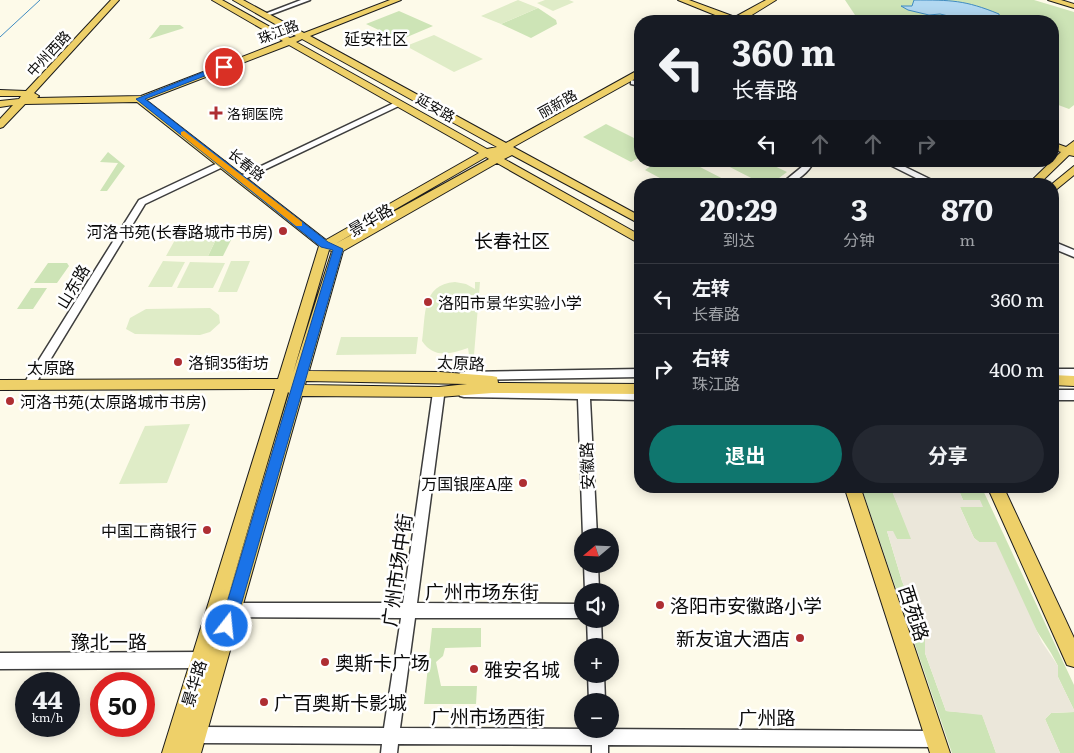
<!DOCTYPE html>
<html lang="zh">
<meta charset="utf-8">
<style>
:root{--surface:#171b24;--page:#242831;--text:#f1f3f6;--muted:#9ea1a6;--line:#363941;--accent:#0f766e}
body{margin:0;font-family:Literata,"Noto Sans SC",serif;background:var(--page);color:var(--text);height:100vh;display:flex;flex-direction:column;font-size:19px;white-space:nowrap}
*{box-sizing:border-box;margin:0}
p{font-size:16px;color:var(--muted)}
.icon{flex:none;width:28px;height:28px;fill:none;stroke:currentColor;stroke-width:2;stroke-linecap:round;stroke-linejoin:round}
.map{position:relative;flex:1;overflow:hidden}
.details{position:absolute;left:634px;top:178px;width:425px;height:315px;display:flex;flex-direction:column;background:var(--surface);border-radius:20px;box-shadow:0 2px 12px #0003}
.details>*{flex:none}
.banner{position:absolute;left:634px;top:15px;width:425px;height:152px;border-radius:20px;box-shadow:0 2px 12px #0003;background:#171b24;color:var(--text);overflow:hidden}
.needle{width:32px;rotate:251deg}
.tools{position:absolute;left:574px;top:528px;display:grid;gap:10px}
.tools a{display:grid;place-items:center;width:45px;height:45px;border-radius:50%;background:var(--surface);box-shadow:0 2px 12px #0003;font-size:25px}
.speed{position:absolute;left:15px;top:672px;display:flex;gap:10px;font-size:25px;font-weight:700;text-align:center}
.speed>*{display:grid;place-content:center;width:65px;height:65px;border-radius:50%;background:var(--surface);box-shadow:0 2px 12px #0003;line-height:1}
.speed small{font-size:12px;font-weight:400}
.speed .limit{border:8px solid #d22;background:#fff;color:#111}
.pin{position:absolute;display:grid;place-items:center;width:42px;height:42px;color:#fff;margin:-21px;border:2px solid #fff;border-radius:50%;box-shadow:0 1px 5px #0007}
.me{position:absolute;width:55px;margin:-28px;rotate:16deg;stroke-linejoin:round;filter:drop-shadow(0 0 4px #0008)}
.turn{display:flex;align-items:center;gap:18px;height:105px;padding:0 15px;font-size:22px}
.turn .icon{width:65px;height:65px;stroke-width:2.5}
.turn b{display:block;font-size:35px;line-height:42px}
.lanes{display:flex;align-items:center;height:48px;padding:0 15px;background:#0003;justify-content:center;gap:25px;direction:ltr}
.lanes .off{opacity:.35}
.eta{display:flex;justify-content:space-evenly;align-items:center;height:85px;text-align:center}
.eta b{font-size:30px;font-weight:700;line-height:35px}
.cta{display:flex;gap:10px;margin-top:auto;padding:10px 15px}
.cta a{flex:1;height:58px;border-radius:30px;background:var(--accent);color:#fff;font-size:20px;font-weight:700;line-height:58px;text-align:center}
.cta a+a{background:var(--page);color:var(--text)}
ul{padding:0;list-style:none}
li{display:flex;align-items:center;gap:15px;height:70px;padding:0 15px;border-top:1px solid var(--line)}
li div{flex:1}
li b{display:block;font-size:19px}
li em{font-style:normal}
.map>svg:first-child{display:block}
.green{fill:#cde4b6}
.pitch{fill:#dfecc7}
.plaza{fill:#ebe7da}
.water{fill:#b2d8f1;stroke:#3f8bc2}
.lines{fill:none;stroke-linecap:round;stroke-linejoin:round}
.stream{stroke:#3f8bc2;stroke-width:1}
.minor-casing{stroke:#3d3d3d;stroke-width:3}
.major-casing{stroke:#1b1b1b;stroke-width:2}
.minor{fill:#fff;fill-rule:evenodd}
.major{fill:#eed069;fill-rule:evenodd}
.route{fill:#1a73e8;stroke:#114b97}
.slow{fill:#f59e0b}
.poi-dot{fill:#ae2e32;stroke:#fff;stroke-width:2}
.labels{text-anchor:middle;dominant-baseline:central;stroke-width:5;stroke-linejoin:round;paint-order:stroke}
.far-street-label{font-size:14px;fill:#0a0a0a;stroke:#fff}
.far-poi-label{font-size:14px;fill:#0a0a0a;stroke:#fff;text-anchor:start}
.far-quarter-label{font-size:16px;fill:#0a0a0a;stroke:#fff}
.street-label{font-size:16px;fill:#0a0a0a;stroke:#fff}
.poi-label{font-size:16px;fill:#0a0a0a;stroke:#fff;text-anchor:end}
.quarter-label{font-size:19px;fill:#0a0a0a;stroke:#fff}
.near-street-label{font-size:19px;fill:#0a0a0a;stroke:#fff}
.near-poi-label{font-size:19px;fill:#0a0a0a;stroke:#fff;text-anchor:start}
</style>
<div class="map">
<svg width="1074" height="753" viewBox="0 0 1074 753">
<rect width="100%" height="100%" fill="#fdfae9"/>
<!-- green -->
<path class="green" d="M845,0H1034L1074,12V105L1069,109L1053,103L1052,21H859Z
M538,8L556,20L557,24L531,38L501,24Z
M399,11L433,26L400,40L366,24Z
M160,25H180L184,28L149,39Z
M606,124L640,141V157L631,162L583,137Z
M108,152L125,166L107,191H100L118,163L100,162Z
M649,161H708L700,167L733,184H671L645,170L654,164Z
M718,161H764L787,172L771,184H763Z
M221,229L236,230L223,256H208Z
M48,263H67L69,266L57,283H34Z
M31,288H47L33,309H17Z
M861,486H890L912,539H897L887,531L902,581L925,638V653L946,711L982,714L996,753H952Z
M957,486H981L1074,685V710L1058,677V666L1051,653L979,542L974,538L960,507L963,500Z
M432,628H481V647L445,648L443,656L436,662L441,686H477L476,704H424Z
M1074,712V753H1060L1045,719L1051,713Z"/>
<!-- pitch -->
<path class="pitch" d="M518,0L538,8L501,24L481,16Z
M545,0H569L574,2L553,11L537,3Z
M434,35L483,59L454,72L406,46Z
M181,229H221L208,256H166Z
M163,261L185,262L172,287H148Z
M231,261H250L237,292H218Z
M190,262L225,263L213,288H177Z
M455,282L466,284L475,289V282H480L474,355H469L468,348C451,354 434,359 422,341C426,315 421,285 455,282Z
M210,308L219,315L220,323L210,332L200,335L135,334L126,329L130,318L146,309Z
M341,337H418L416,354L336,355Z
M190,424L167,483L119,484L145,426Z"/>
<!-- plaza -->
<path class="plaza" d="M890,486H957L963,500H980L983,507H960L974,538L979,542H996L1042,642L1058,666V677L1074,710V712L1051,713L1045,719L1060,753H996L982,715L946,711L925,653V638L902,581L887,531H893L897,539H911Z"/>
<!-- water -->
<path class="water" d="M914,0C951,0 965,0 999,14L1000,20L1006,21H969L940,14L929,15L908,10L901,6H912Z"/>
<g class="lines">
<!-- stream -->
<path class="stream" d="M0,37L40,0"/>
<!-- minor casing -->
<g class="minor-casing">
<path id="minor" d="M301,0H310L267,16L262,15Z
M631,80L640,82V86L631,84Z
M396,102L403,104L243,180L240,181L236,178Z
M222,161L225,162V166L145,204L33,388H25L23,385L25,382L139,200Z
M802,161H810L812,165C805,176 793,184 781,184L803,166Z
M882,161H893L940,184H928Z
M1052,241L1074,250V257L1052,248Z
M640,369V377L464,380L460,379L458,376L460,373L464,372Z
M1052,369H1074V377H1052Z
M439,388L452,389L454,392L452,395L444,396L417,603L582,604V618H415L400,728L935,731L941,733L943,739L941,745L935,747L608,745V753H592V745L398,744L397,753H381L382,744L197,743L191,741L189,735L191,729L197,727L384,728L401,618L232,617L227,615L225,610L227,605L232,603H403L433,392L435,389Z
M464,389L640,390V400L590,399L597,536H583L578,399L464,397L460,396L458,393L460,390Z
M1052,390H1074V400H1052Z
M584,564H598L599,591H585Z
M587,619H601L602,646H588Z
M206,652L211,655L214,660L211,665L206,668L0,669V653Z
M588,674H604L605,701H589Z"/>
</g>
<!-- major casing -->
<g class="major-casing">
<path id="major" d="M111,0H119L34,93L39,96L37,98L141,96L283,41L212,0H222L290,38L296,36L233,0H243L304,33L390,0H401L310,36L506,143L640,69V76L513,147L640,216V224L512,155L504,159L640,235V244L497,163L343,251L309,371L440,372L492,376L497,377L498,383L640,384V394L492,393L439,397L302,396L201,753H162L275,389L0,390V380L278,379L319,246L137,102L25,104L3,127L0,128V119L13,105L0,107V101L19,99L21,96H0V90L26,91ZM302,39L497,147L487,149L296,42ZM289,45L479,153L326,240L146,100ZM486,157L489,159L335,244ZM329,250L332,251L293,373ZM306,381L467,384L439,387L305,385ZM288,392L289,393L223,614Z
M678,0H689L735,17L766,0H776L742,21H730Z
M1048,0H1061L1074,4V8Z
M1074,141V156L1069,155L1039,184H1028L1061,152L1052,149V142L1066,147Z
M1074,166V175L1052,193V184Z
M1052,375L1074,376V386L1052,385Z
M844,486H860L950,753H930Z
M987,486H1003L1074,638V667L1067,665Z"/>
</g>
<!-- minor -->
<use href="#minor" class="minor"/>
<!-- major -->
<use href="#major" class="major"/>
</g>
<!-- route -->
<path class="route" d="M221,65L228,67L145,99L328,242L343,249L235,626L232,632L227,634L222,632L220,626L333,250L321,247L136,99Z"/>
<!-- slow -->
<path class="slow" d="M184,131L302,222V226H296L181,135V132Z"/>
<!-- markers -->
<g class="poi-dot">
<path d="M213.5 105.5h5v5h5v5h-5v5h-5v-5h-5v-5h5z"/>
<circle cx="283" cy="231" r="5"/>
<circle cx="428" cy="302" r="5"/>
<circle cx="178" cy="362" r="5"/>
<circle cx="10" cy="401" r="5"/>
<circle cx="523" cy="483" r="5"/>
<circle cx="207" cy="530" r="5"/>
<circle cx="660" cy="605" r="5"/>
<circle cx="800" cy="638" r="5"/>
<circle cx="325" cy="662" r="5"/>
<circle cx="474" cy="669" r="5"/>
<circle cx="264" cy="702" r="5"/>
</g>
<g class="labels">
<!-- far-street labels -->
<g class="far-street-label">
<text transform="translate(278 31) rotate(-21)">珠江路</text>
<text transform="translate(48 53) rotate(-47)">中州西路</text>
<text transform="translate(557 103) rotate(-29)">丽新路</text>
<text transform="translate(436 107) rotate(30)">延安路</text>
<text transform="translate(247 164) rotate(38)">长春路</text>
</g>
<!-- far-poi labels -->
<g class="far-poi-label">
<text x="227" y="113">洛铜医院</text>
</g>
<!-- far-quarter labels -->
<g class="far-quarter-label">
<text x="376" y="38">延安社区</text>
</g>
<!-- street labels -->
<g class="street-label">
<text transform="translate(370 219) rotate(-30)">景华路</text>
<text transform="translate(72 286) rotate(-59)">山东路</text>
<text transform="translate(461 362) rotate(3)">太原路</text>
<text x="51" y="367">太原路</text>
<text transform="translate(586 466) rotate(-92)">安徽路</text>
<text transform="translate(193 683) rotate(-73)">景华路</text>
</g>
<!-- poi labels -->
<g class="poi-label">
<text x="273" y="231">河洛书苑(长春路城市书房)</text>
<text x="438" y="302" text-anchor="start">洛阳市景华实验小学</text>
<text x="188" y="362" text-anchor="start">洛铜35街坊</text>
<text x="20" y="401" text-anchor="start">河洛书苑(太原路城市书房)</text>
<text x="513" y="483">万国银座A座</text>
<text x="197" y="530">中国工商银行</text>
</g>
<!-- quarter labels -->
<g class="quarter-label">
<text x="512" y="240">长春社区</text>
</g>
<!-- near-street labels -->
<g class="near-street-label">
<text transform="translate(396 570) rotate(-82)">广州市场中街</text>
<text x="482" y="591">广州市场东街</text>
<text transform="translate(915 613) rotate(72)">西苑路</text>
<text x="109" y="641">豫北一路</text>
<text x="488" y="716">广州市场西街</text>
<text x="767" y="717">广州路</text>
</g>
<!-- near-poi labels -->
<g class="near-poi-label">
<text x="670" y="605">洛阳市安徽路小学</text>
<text x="790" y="638" text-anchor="end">新友谊大酒店</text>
<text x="335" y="662">奥斯卡广场</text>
<text x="484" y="669">雅安名城</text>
<text x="274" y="702">广百奥斯卡影城</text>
</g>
</g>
</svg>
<div class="tools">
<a><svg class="needle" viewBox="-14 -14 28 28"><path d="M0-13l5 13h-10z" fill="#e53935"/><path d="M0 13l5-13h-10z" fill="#9ea1a6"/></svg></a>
<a><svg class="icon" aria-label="sound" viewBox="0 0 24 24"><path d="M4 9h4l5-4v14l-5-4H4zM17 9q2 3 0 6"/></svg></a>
<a>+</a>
<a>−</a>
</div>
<div class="speed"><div>44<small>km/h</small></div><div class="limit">50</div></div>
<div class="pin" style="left:224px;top:67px;background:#d93025"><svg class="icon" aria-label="arrive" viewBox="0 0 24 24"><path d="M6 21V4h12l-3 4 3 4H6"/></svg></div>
<svg class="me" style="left:227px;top:626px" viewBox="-20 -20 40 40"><circle r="17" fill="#1a73e8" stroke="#fff" stroke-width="3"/><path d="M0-11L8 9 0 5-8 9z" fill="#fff"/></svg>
<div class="banner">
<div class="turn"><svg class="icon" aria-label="left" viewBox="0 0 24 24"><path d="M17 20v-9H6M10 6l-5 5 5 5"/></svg><div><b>360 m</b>长春路</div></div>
<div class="lanes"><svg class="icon" aria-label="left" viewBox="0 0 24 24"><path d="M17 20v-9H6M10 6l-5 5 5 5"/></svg><svg class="icon off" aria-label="ahead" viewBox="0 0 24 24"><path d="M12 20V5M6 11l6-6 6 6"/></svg><svg class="icon off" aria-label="ahead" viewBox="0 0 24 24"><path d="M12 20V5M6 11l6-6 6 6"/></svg><svg class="icon off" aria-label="right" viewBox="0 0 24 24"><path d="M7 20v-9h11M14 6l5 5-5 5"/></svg></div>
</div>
<section class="details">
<div class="eta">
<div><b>20:29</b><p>到达</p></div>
<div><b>3</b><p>分钟</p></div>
<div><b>870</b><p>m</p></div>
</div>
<ul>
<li><svg class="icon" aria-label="left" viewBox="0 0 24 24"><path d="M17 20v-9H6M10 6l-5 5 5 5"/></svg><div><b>左转</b><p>长春路</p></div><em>360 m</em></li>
<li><svg class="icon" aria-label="right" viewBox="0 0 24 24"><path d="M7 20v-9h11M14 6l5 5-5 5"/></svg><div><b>右转</b><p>珠江路</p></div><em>400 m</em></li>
</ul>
<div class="cta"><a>退出</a><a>分享</a></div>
</section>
</div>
